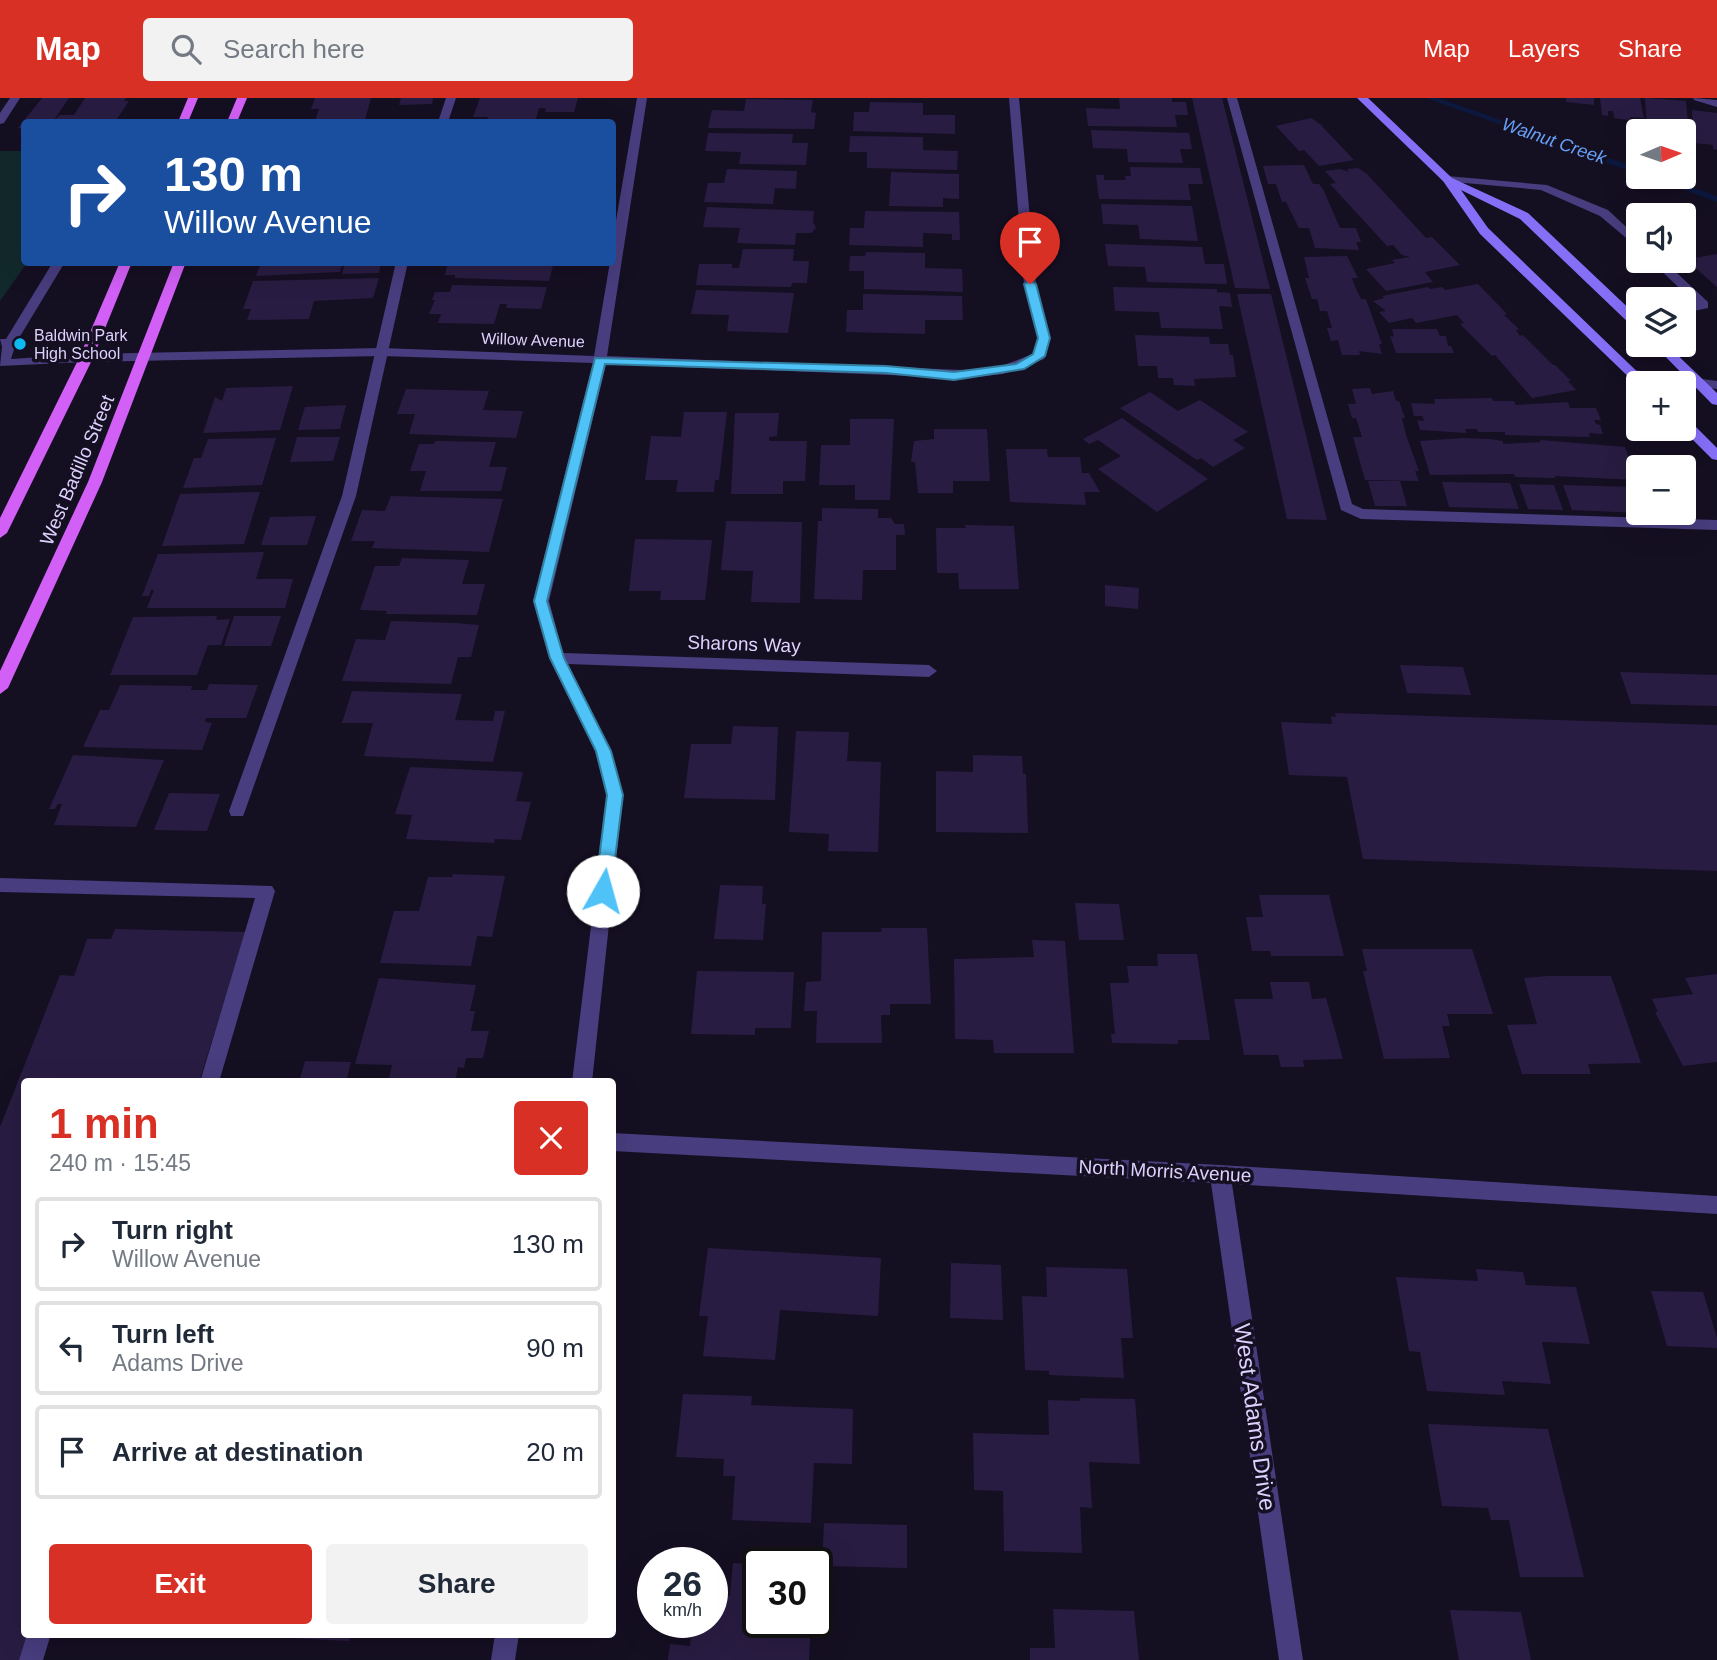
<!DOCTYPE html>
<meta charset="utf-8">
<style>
:root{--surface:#fff;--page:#f2f2f3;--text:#1f2937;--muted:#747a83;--line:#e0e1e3;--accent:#d93025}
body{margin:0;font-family:Helvetica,sans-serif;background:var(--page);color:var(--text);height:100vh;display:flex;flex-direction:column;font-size:26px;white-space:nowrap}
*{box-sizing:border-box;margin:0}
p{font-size:23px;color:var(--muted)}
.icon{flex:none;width:38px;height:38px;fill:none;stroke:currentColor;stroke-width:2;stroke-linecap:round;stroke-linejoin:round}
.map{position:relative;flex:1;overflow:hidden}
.sheet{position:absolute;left:21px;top:980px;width:595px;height:560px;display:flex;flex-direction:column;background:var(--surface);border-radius:7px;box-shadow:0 7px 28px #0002}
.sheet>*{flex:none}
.top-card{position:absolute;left:21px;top:21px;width:595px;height:147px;border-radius:7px;box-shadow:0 7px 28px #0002;background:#1a4fa0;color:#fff;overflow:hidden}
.needle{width:46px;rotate:88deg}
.fabs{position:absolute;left:1626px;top:21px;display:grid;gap:14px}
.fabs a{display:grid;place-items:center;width:70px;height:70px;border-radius:7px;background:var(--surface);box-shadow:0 7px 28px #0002;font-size:35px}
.speed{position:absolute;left:637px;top:1449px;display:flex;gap:14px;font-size:35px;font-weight:700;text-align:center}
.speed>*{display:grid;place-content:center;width:91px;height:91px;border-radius:50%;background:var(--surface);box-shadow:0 7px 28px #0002;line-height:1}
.speed small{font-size:18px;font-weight:400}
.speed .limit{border:4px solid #111;border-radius:10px;background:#fff;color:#111}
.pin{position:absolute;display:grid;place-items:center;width:60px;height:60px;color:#fff;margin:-72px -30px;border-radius:50% 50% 50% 0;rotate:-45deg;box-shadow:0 0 7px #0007}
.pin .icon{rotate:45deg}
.me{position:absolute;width:77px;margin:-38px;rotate:7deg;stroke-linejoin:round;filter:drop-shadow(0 0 5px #0008)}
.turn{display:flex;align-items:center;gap:24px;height:147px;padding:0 28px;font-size:32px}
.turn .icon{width:91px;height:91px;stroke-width:2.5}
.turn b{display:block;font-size:49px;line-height:60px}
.round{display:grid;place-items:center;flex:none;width:74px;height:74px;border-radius:7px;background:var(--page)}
.head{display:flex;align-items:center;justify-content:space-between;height:119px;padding:0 28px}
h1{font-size:42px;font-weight:600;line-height:52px;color:var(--accent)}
.primary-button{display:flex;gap:14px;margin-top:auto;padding:14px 28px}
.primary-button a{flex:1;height:80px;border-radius:7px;background:var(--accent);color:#fff;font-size:28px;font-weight:600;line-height:80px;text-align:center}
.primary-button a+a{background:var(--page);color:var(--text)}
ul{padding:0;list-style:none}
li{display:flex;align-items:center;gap:21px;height:94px;margin:0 14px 10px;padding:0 14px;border:4px solid var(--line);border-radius:7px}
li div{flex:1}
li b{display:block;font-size:26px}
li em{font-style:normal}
header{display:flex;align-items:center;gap:42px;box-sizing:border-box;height:98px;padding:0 35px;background:var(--accent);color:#fff}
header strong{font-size:33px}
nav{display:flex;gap:38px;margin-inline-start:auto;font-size:24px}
.search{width:490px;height:63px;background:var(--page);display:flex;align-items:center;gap:18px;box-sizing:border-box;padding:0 24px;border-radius:7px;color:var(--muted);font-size:26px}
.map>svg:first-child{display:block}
.green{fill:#12292c}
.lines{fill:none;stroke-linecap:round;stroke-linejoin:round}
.stream{fill:#0c183e;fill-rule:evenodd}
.building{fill:#291c42}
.service{fill:#483d7e;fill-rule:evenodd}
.minor{fill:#483d7e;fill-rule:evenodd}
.secondary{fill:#856ff7;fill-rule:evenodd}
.primary{fill:#d260f6;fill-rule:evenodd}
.route{fill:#4fc3f7;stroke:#337fa1;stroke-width:2}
.poi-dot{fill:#0db9ee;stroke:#150f22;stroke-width:2.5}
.labels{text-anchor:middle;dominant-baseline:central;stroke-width:7;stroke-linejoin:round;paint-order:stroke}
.far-poi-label{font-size:16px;fill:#ddd2fd;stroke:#150f22;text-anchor:start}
.far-street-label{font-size:16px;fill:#ddd2fd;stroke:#150f22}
.far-water-label{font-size:18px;font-style:italic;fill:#66a0f7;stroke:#150f22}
.street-label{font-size:19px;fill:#ddd2fd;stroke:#150f22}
.near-street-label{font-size:23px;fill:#ddd2fd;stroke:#150f22}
</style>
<header>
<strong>Map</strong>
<div class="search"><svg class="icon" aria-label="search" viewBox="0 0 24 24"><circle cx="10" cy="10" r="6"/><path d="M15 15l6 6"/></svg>Search here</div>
<nav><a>Map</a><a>Layers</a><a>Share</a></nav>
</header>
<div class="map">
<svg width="1717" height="1562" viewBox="0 0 1717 1562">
<rect width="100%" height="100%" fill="#150f22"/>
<!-- green -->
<path class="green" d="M0,53H24V164L27,165L0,203Z"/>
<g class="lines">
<!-- stream -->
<path class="stream" d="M1426,0H1438L1638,70V76Z
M1650,79H1663L1717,98V104Z"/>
</g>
<!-- building -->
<path class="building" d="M42,0H69L54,22L60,17H74L85,0H126L124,3H129L115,24H24V31L18,30Z
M315,0H371L365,22L315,23L319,11H311Z
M401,0H433L432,6L399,7Z
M480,0H578L574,14H545L546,10H539L535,24H486L488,19H473Z
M1119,0H1172V4H1186L1188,17H1175L1177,29L1088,28L1086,10L1120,11Z
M1192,0H1222L1270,191L1235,190Z
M1566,0H1594V7L1566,4Z
M1600,0H1640L1644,20L1630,19V22L1620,21L1614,20L1613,13H1608V18L1602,17Z
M1645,0L1686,3L1689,36L1684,33L1647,31Z
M746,1L813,2L811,14L816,15L814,31L708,30L712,12L744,13Z
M870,4L923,5V17H955V36L853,33L854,14H869Z
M1692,12L1717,15V52L1713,51V47L1694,45Z
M1311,20L1320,26L1354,62L1319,68L1304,52L1299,53L1276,28Z
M1091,32L1189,35L1192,51H1180L1183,65L1128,64L1127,51L1093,50Z
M708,35L793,36L792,45H808L806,67L739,66L741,54L705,53Z
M850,38L923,39V52L958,53L957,72L867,70V54H849Z
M1294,67H1304L1313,86H1319L1323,91L1340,130H1356L1361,144H1356L1359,152L1315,150L1309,130H1299L1286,104H1282L1276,86H1268L1263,68Z
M1130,69L1200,70L1203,86H1188L1191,102L1099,101L1096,77H1104V82H1126L1125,78H1131Z
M1358,70L1367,76L1426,140L1432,139L1460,167L1425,174L1433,184L1386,193L1366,171L1395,165L1392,162L1410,159L1402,157L1393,147L1387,148L1330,86L1336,85L1325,73L1340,71L1349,74L1347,71Z
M727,71L797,73L796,91L775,90L773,106L704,104L708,85H724Z
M891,74L959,76V101L943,100V109L889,108Z
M1101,106L1192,108L1198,143L1140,141L1138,127L1103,126Z
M707,109L814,113L813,124L816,130L811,135H796L795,147L737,145L740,130L703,129Z
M865,113L959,114L960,142H952V136L923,135V149L849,147L850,130H864Z
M1105,146L1202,149L1205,166H1224L1227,186L1147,184L1145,169L1108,168Z
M743,151H794L793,163H809L807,185H792L791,189L696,187L699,166H732V170H739Z
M866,154L925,155V170L962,171L963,194L864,191V173H849L850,158H865Z
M1717,156V189L1690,165L1698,164L1694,160Z
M1347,158L1358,180H1352L1354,186L1361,201H1366L1382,246H1379L1382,256L1359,253L1360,257H1342L1338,242L1331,243L1327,230H1332L1327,213H1320L1317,201H1312L1305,180H1309L1304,159Z
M261,164H343L340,174L256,178Z
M345,164H381L379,175L342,176Z
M448,164H554L549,183L455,180V177H445Z
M379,180L373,200L314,203L309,221L247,222L251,211H243L253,183Z
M1478,186L1507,216L1504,217L1519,231L1516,232L1520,238L1523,237L1553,267H1555L1571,283H1568L1576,292L1532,300L1495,257L1492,258L1460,226L1464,225L1457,217L1416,225L1412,220L1389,225L1379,214L1386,213L1373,203L1384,200L1382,198L1428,189L1430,191L1442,189L1445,192Z
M452,187L547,189L541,211L506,210L507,206H500L494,226L438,225L441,216H429L435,202H432L435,194H450Z
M1113,189L1217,191V194L1230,195L1232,209L1219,208L1223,231L1161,230L1159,214L1115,213Z
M696,192L794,195L788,235L727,233L729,217L691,216Z
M863,196L962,198L963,222H925V236L846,234L847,212H863Z
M1237,196H1271L1327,422L1287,421Z
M1392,231H1437L1440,238H1446L1448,248H1451L1454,255H1396L1390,238L1394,239Z
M1135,237L1209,239L1210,246H1228L1230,257H1233L1236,279L1194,281L1195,288L1174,287L1173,280H1158L1157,268H1138Z
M293,288L280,332L203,335L215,299L222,303L226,290Z
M1370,290L1372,296L1393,293L1396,303H1399L1405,320H1402L1406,337L1419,373H1415L1419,383L1365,382L1353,339H1362L1356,320H1352L1348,306H1356L1352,291Z
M406,291L489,293L483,312L523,313L516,340L409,336L415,316H397Z
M1150,294L1178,313L1200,302L1248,334L1233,342L1245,350L1213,369L1201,360L1197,362L1120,310Z
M1492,300L1493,303H1514L1516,307L1568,304L1570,310H1596L1601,322H1594L1596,326L1600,327L1603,336L1589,335L1590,339L1505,337V334H1478L1477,331H1465L1467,335L1420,332L1417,322L1424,323L1422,318H1414L1411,305L1435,306L1434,301Z
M346,307L340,331L298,332L305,309Z
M684,314H727L719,382H715L714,394H676L678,382H645L651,338L681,339Z
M735,315H779L777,338L769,339V343H807L805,383H783V396H731Z
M1122,320L1208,381L1157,414L1098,371L1121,358L1098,342L1089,346L1083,341Z
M850,321H894L890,402H855V387H819L821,347H850Z
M934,331H987L990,383H953V395H918L915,364H911L914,343L934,341Z
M297,339H340L333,363L290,364Z
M276,340L262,387L183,390L194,360H201L208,341Z
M1462,340L1490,341L1503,343V346L1541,344L1540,342L1625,349L1637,382L1555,378V380L1515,379L1514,376L1430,377L1420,343Z
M435,343L496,344L489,369H507L501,393H420L426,373H410L419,346H434Z
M1006,351H1047L1048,359H1080L1082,375H1089L1100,394H1084L1086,407L1010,404Z
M1368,383H1400L1407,408H1375Z
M1442,384L1510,385L1519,411L1449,409Z
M1519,386L1554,387L1563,412L1528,411Z
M1563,387L1634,389L1638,399V415L1572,412Z
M260,394L244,446L162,448L180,396Z
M391,398L503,401L489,454L372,450L375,443H351L362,412L385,413Z
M822,410L878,411V420H891L895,426H904L905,437H896V472H863L862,502L814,501L818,423H822Z
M316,418L307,447H261L270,419Z
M726,423L802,424L800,505L751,504L753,473L721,472Z
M965,427L1014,428L1019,491H959L958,475H937L936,430H966Z
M635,441L712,442L705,502H660L661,493H629Z
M264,454L256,481H293L285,510H147L154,492H151L149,498H142L158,456Z
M402,460L469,462L462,486H485L477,517L386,516L387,513L360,512L375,468H399Z
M1105,487L1139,490L1138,511L1105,508Z
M217,518L216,522L230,521L221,547H208L197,577H110L133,519Z
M234,518H281L271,548H224Z
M391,523L455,525L479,527L471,559H458L451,586L342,583L356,541L385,542Z
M1400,567L1463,569L1471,597L1407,595Z
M1620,574L1717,577V608L1631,606Z
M209,586L258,587L246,620H206L205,624L212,625L202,652L83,649L100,612H109L120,587L192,588L191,592H207Z
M352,593L462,596L455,622L493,623L495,613H505L493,664L364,658L373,625H342Z
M1335,615L1717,627V773L1363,761L1347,679L1289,677L1281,624L1332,626L1331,618L1336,619Z
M733,628L778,629L775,702L684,700L691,646H731Z
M796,633L849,634L847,663L881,664L878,754L828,753L829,736L789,734Z
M73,657L164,662L136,729L54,727L62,706H58L55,711H49Z
M973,657L1022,658L1023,676H1026L1028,735L936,734V673L973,674Z
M410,669L523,674L516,703L531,704L521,742L495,741L494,745L406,741L412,717L395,716Z
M169,695L220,696L207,733L154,732Z
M453,776L505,778L492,839L477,838L471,868L380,865L394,813H419L428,779H452Z
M720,787L763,788L762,806H766L763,842L714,841Z
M1259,797H1329L1344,858H1271L1270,853H1252L1246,819H1263Z
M1075,805L1119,806L1124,842H1079Z
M881,830H927L931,906H890V917H881L882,945H816L817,913H804L806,884L821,883L822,834H882Z
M115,831L246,834L199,984H24V1536H27L19,1562H0V1029L60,877L74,878L87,841H111Z
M1032,842L1065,843L1074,955H994L993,942L955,941L954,861L1034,859Z
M1362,851H1472L1493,916H1447L1450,928H1442L1450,960L1384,961L1363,873H1367Z
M1157,856H1197L1210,942H1178V946L1112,945L1111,936H1115L1110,885H1129L1127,868H1158Z
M697,873L794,874L791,930H755V937L691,936Z
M1717,876V964L1683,968L1655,914H1658L1652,901L1693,896L1685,880Z
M1548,878H1611L1641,965L1588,966L1591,976H1522L1507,927L1537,926L1524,880Z
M379,880L476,887L470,913H475L471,933H489L483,960H466L464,970L458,969L455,984H388L392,967L355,966Z
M1270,884H1309L1312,901L1326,900L1343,961L1303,962L1304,969H1281L1278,957H1244L1234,901H1273Z
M305,963L351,964L346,984H299Z
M708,1150L881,1160L878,1218L780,1212L775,1262L703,1258L708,1218H699Z
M951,1165L1001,1167L1003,1222L950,1220Z
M1046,1169L1127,1171L1133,1240H1121L1124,1280L1049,1277V1273L1025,1272L1022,1198L1047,1199Z
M1476,1171L1523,1174L1526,1187L1576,1189L1590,1246L1542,1244L1551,1286L1502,1283L1505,1297L1427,1293L1420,1254L1409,1253L1396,1179L1478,1183Z
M1651,1193L1703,1194L1717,1240V1250L1667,1248Z
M683,1296L752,1298L751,1307L853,1311L852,1366L814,1365L811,1425L732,1422L735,1378H723L724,1361L676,1359Z
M1080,1300L1135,1301L1140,1366L1089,1364L1092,1410L1080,1409L1082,1455L1004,1453L1003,1393L974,1392L973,1335L1049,1337L1048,1302L1080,1303Z
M1428,1326L1548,1331L1584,1479H1520L1509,1422H1491L1488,1410L1442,1408Z
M824,1425L907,1427V1470L822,1468Z
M733,1465L758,1466V1524H811L809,1562H668L670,1546L690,1548L692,1524H712V1498H730Z
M1053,1511L1134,1513L1139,1562H1030V1550H1055Z
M1450,1512L1521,1514L1531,1562H1459Z
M270,1536H351L349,1543L270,1539Z"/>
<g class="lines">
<!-- service -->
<path class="service" d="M10,0H20L4,25L0,26V15Z
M446,0H456L448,24H438Z
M1227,0H1237L1352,406L1363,411L1717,422V432L1361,421L1341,412Z
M1447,78L1547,87L1608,112L1638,140V150L1600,118L1541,92L1443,83L1441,81Z
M1651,163H1664L1708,204V210L1684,215V207L1695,205Z
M53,164H65L16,245L11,261L86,256L93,260L86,264L0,268L2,249L0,241H6Z
M396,164H408L356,398L245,713L243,718H231L229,713L342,398Z
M1634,272L1717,283V291L1629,279V273Z
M0,780L272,788L275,793L219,984H200L255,800L0,794Z
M27,1536H51L43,1562H19Z"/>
<!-- minor -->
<path class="minor" d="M637,0H647L607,258L964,272L1001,268L1033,256L1038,240L1024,186L1009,0H1019L1036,186L1050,240L1044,261L1003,276L964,280L606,266L549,503L563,555L929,567L937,573L929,579L568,566L611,653L623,697L592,984H572L607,697L595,653L549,560L533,503L593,265L382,258L86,264L79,260L86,256L382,250L594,258L610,164H612V146Z
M1693,0L1717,2V9L1694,2Z
M612,1035L1220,1067L1717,1098V1116L1232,1086L1303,1562H1279L1211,1085L612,1053Z
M495,1536H519L515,1562H491Z"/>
<!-- secondary -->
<path class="secondary" d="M1357,0H1368L1452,80L1528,115L1638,219V230L1633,229L1520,121L1461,92L1488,130L1649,285H1638V288L1480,136L1443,83Z
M1654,247H1667L1717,295V307L1712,306Z
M1684,321L1689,322L1717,350V362L1712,361L1682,331Z"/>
<!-- primary -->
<path class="primary" d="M188,0H198L188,24H178Z
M237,0H247L237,24H227Z
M120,164H132L93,260L7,435L0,440V420L79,260Z
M174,164H186L102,384L8,590L0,596V573L88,384Z"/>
</g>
<!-- route -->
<path class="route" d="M1030,183L1036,186L1050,240L1045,258L1024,271L954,282L886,275L605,266L547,503L564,560L611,653L623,697L611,793L603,799L597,797L595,793L607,697L596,653L550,560L534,503L595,260L886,268L954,274L1016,266L1033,256L1038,240L1024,186Z"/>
<!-- markers -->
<circle class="poi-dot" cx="20" cy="246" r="7"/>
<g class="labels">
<!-- far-poi labels -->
<g class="far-poi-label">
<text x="34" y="237">Baldwin Park<tspan x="34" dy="18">High School</tspan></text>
</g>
<!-- far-street labels -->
<g class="far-street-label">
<text transform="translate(533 242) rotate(2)">Willow Avenue</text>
</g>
<!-- far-water labels -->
<g class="far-water-label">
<text transform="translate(1554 43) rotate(19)">Walnut Creek</text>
</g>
<!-- street labels -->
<g class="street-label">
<text transform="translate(77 372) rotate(-67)">West Badillo Street</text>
<text transform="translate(744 546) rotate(2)">Sharons Way</text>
<text transform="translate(1165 1073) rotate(3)">North Morris Avenue</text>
</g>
<!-- near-street labels -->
<g class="near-street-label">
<text transform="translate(1255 1319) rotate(82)">West Adams Drive</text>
</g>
</g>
</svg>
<div class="fabs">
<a><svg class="needle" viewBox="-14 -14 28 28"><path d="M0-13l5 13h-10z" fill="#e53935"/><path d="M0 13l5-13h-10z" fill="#747a83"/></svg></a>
<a><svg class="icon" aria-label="sound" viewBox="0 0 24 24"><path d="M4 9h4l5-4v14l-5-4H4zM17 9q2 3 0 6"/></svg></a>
<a><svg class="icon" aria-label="layers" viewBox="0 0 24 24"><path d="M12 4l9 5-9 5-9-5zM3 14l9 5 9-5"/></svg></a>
<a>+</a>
<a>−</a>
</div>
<div class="speed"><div>26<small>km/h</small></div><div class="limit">30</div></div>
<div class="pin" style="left:1030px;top:186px;background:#d93025"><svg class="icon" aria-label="arrive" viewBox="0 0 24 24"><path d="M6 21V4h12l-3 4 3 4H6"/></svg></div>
<svg class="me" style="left:603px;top:793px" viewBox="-20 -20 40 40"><circle r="19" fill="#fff"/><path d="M0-13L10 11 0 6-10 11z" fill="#4fc3f7"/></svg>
<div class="top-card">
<div class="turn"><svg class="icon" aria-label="right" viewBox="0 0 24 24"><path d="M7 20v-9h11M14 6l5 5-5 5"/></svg><div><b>130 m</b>Willow Avenue</div></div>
</div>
<section class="sheet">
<div class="head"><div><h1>1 min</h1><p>240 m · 15:45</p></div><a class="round" style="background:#d93025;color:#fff"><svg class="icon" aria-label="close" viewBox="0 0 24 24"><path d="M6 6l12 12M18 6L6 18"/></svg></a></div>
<ul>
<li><svg class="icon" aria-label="right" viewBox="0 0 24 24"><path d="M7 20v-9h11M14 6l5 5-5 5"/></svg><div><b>Turn right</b><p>Willow Avenue</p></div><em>130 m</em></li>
<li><svg class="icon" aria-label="left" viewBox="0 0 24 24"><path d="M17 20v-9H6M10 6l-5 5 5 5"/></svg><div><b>Turn left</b><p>Adams Drive</p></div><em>90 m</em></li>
<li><svg class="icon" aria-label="arrive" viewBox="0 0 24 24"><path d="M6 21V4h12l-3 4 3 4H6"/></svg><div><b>Arrive at destination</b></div><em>20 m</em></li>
</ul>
<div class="primary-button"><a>Exit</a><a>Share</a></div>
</section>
</div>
